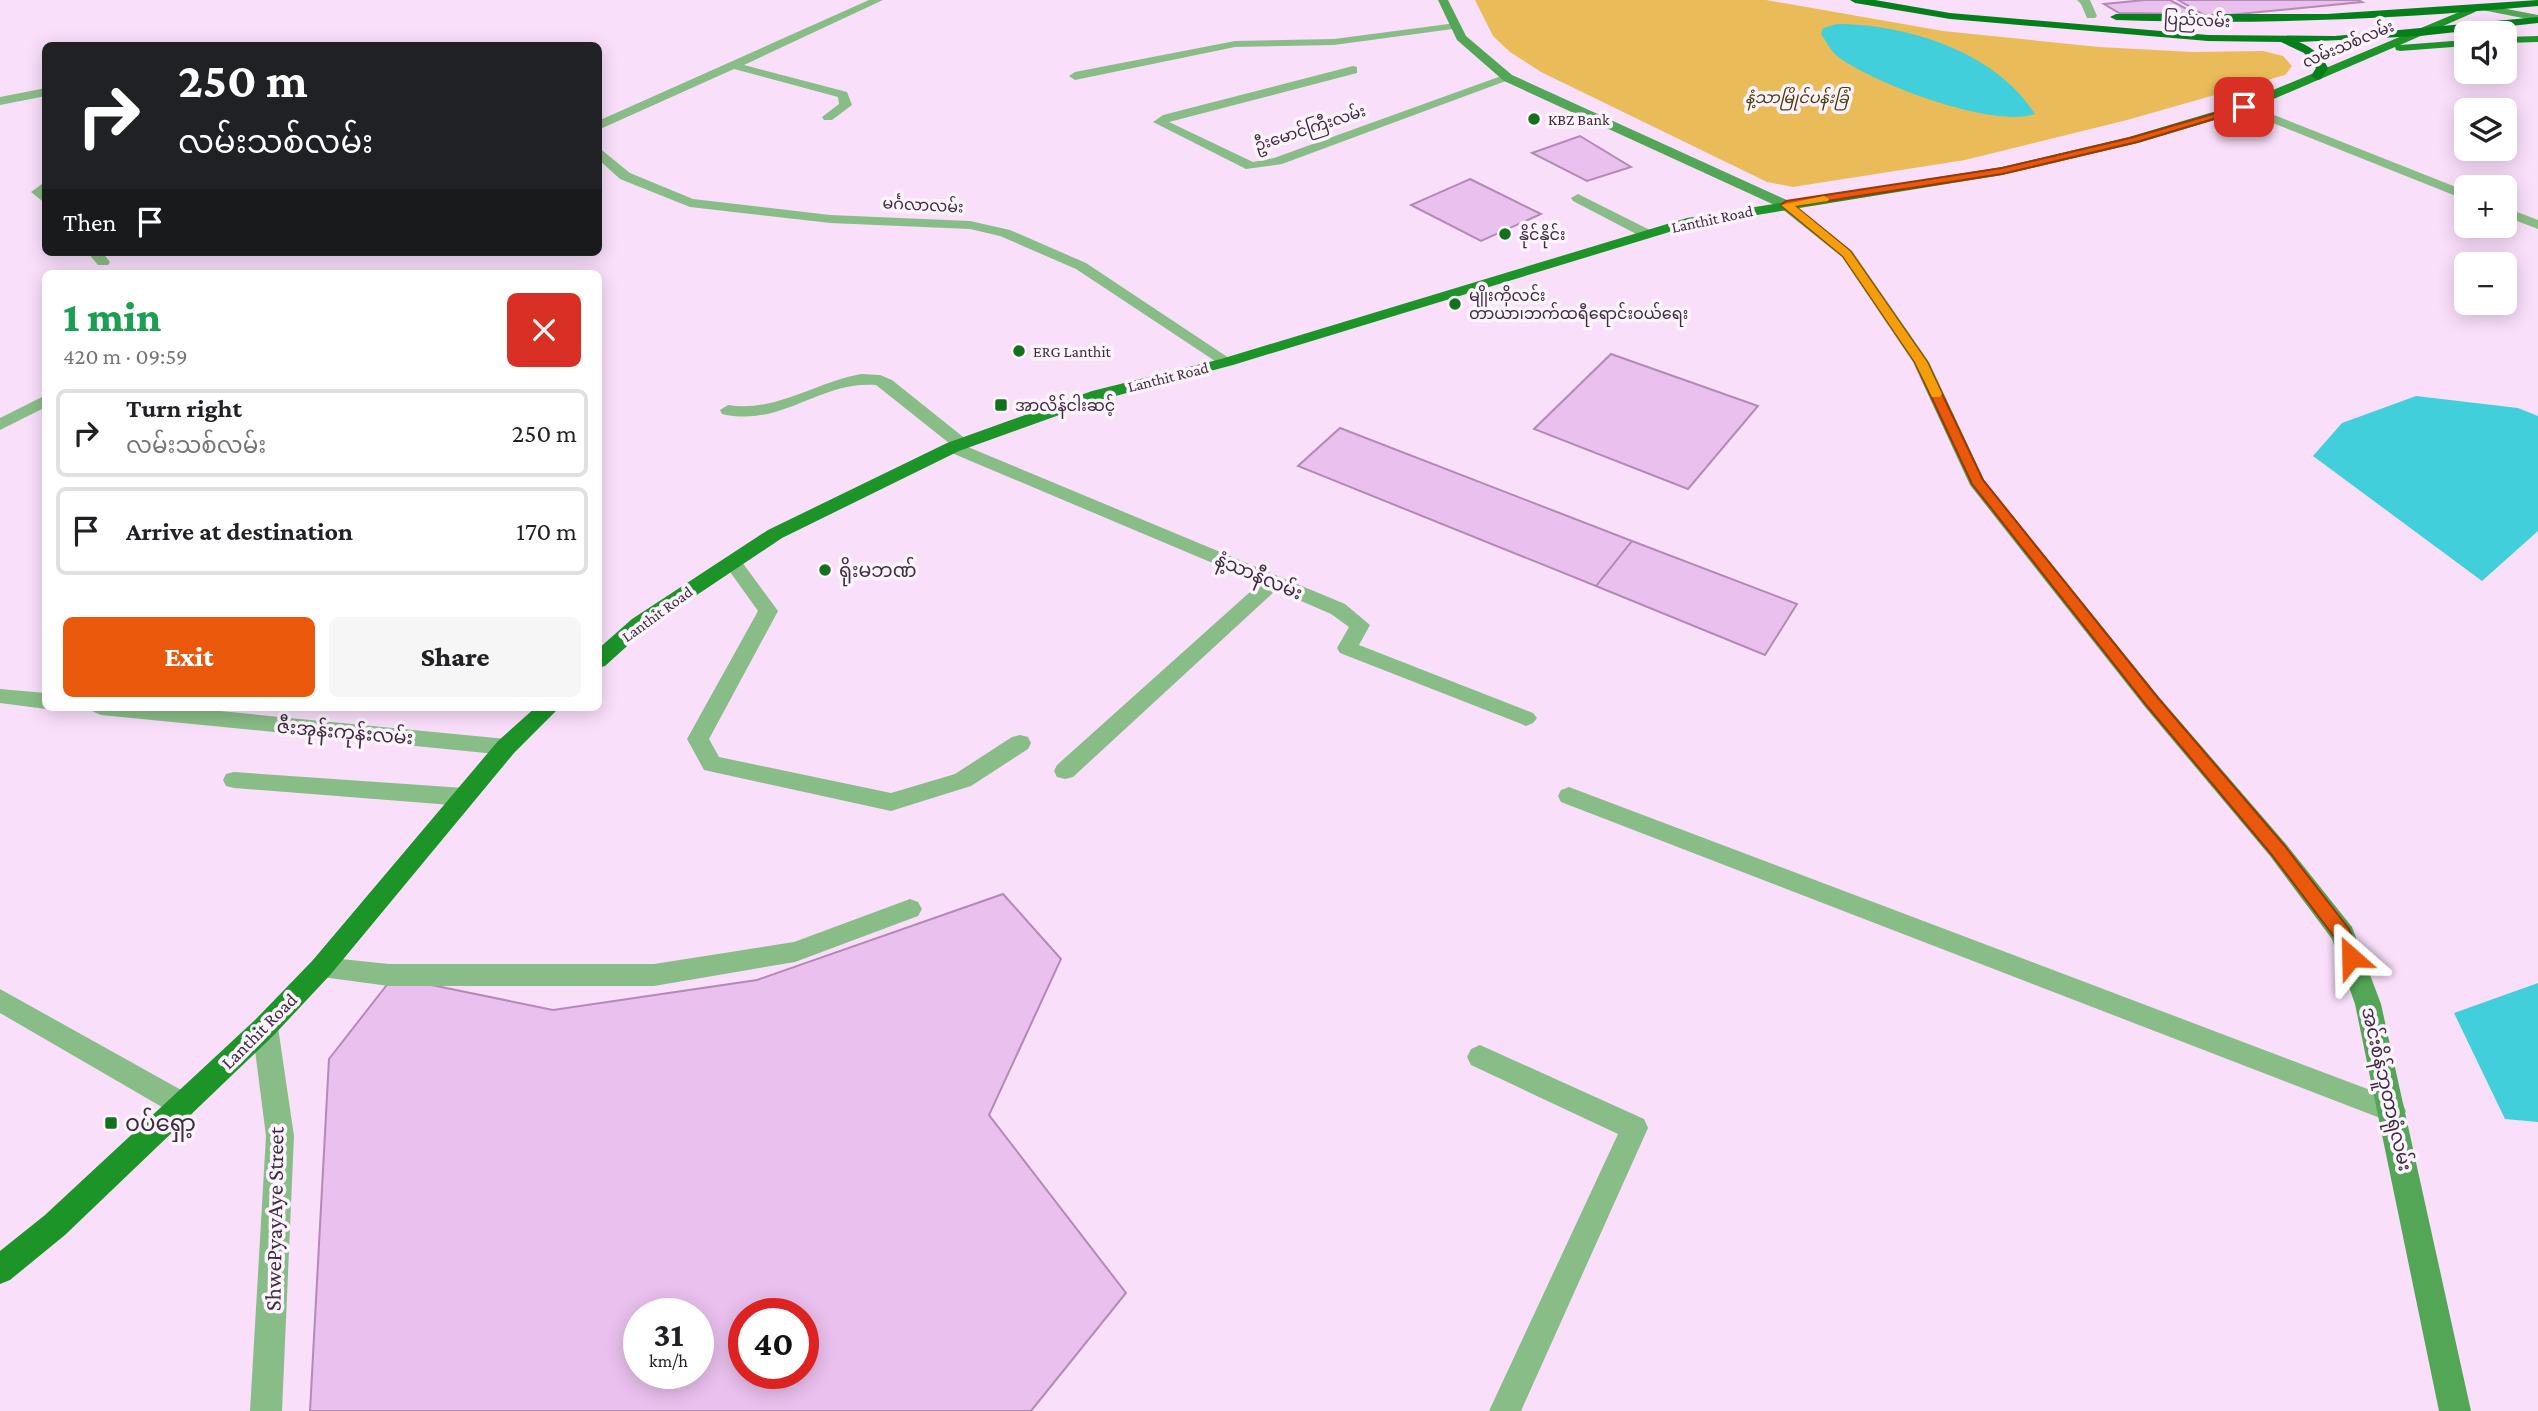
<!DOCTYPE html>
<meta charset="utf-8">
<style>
:root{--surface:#fff;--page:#f6f6f6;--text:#202124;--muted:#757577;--line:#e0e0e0;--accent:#ea580c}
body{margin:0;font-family:"Crimson Pro","Noto Sans Myanmar",serif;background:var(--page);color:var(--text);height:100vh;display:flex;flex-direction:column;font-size:26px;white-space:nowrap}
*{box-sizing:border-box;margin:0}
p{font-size:23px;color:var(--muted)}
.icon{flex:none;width:38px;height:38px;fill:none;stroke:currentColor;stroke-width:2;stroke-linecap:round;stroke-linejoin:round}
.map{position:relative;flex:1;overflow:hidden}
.panel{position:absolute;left:42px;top:270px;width:560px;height:441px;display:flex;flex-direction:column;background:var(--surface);border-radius:10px;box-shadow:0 4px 18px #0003}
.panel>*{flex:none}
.top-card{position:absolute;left:42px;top:42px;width:560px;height:214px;border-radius:10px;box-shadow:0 4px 18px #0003;background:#202124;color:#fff;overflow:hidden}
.buttons{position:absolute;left:2454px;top:21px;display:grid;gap:14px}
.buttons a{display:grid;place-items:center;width:63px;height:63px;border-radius:10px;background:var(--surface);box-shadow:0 4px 18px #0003;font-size:35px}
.speed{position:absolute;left:623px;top:1298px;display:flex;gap:14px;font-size:35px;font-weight:700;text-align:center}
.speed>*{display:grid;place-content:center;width:91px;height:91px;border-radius:50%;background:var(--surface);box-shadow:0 4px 18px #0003;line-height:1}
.speed small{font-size:18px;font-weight:400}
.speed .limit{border:10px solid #d22;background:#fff;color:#111}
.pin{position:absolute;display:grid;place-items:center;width:60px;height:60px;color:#fff;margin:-30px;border-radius:14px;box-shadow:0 4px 10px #0006}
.me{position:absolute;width:77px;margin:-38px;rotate:335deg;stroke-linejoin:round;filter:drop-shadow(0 0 5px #0008)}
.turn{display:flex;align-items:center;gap:24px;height:147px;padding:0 21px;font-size:32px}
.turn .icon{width:91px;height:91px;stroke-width:2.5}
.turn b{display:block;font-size:49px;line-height:60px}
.then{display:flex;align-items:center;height:66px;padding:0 21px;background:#0003;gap:14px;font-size:26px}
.round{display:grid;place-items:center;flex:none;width:74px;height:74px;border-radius:10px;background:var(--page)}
.summary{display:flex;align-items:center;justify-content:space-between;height:119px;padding:0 21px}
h1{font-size:42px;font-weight:800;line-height:52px;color:#1e9e55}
.button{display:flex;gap:14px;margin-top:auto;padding:14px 21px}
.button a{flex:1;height:80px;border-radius:10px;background:var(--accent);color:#fff;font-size:28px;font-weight:800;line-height:80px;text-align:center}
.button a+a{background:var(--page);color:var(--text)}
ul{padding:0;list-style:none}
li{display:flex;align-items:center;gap:21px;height:88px;margin:0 14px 10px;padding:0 7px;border:4px solid var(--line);border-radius:10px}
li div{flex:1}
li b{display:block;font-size:26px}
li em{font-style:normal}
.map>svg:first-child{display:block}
.green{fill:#eabc59}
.water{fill:#41cfdc}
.building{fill:#eac0ee;stroke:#b38ab6;stroke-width:2;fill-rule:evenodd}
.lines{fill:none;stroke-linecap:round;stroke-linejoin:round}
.street{fill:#89bd87;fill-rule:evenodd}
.secondary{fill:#53a655;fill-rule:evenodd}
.primary{fill:#1c9428;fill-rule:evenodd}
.highway{fill:#057f19;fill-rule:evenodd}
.route{fill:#ea580c;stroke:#983908;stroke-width:2}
.slow{fill:#f59e0b}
.poi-dot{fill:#13701d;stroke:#fcf3fd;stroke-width:2.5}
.labels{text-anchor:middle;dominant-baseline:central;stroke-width:7;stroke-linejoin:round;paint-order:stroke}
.far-street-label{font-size:16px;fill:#3d2c3e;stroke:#fcf3fd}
.far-park-label{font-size:16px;font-style:italic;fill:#503b06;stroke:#fcf3fd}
.far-poi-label{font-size:16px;fill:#3d2c3e;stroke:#fcf3fd;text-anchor:start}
.poi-label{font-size:19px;fill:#3d2c3e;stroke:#fcf3fd;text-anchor:start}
.street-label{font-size:19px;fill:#3d2c3e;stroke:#fcf3fd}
.near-poi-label{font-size:23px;fill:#3d2c3e;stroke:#fcf3fd;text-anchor:start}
.near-street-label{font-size:23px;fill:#3d2c3e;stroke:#fcf3fd}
</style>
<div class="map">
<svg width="2538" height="1411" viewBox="0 0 2538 1411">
<rect width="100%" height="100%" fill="#fadffb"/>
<!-- green -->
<path class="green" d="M1475,0H1766L1943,31L2099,47L2193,52L2263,51L2283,56L2292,66L2285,75L2127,120L1965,160L1793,187L1767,182L1541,72L1510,52L1493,36Z"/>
<!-- water -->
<path class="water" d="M1837,24C1907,24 1996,52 2035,114C1993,129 1872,83 1837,56C1831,51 1826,41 1821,34L1823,28Z
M2416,396L2518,408L2538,416V531L2482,581L2313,456L2342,423Z
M2538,983V1122L2505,1119L2454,1013Z"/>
<!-- building -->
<path class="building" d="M2145,0H2170L2196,14L2119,13L2104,4Z
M2178,0H2358L2362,2L2208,17Z
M1580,136L1631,167L1587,181L1532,153Z
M1470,179L1541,214L1481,241L1411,205Z
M1611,354L1758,406L1688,489L1534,429Z
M1340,428L1632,541L1596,586L1298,466Z
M1632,541L1797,604L1765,655L1596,586Z
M1003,894L1061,959L989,1115L1126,1293L1031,1411H310L329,1059L393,977L553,1010L757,980ZM639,1314H698V1374H639ZM744,1314H803V1374H744Z"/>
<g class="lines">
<!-- street -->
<path class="street" d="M869,0H883L744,65L847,92L852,105L832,120H824L822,117L839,104L838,97L734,69L598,130V121Z
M2077,0H2090L2097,16L2095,18H2087L2081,4Z
M1456,23L1460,24V28L1334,45L1235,47L1075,80L1069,76L1075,72L1235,41L1334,39Z
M362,43H406L411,46H357Z
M1353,66L1357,67V73L1169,122L1253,162L1274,158L1504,75L1514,78L1282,164L1246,169L1153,122L1163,115Z
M46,88V96L0,105V97Z
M2244,103L2466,191V200L2240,110L2238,107Z
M598,147L630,173L693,199L830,215L970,221L1010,230L1086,263L1235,362L1233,365H1221L1076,269L1000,236L970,229L830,223L690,207L620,179L598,159Z
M46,181V204L31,192Z
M1578,194L1652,231L1654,234L1647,238L1642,237L1573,201L1571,198Z
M2504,207L2538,220V229L2504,216Z
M87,252H102L110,262L108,265H98Z
M861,374L880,375L892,380L967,440L970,444L968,447L1345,604L1370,625L1359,645L1533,713L1537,718L1533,723L1526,726L1519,723L1340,653L1337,648L1349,627L1331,614L1276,590L1073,777L1065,779L1057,777L1054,771L1057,765L1260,583L947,451L944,447L949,443L876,385C820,380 782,428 722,414L720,410L728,405C775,413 816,382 861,374Z
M46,395V407L0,430V418Z
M732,556L739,558L778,611L709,739L719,757L891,793L955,774L1012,737L1020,735L1028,737L1031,743L1028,749L971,786L891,811L704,770L687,739L758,611L723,562L725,558Z
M0,689L46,693V707H51L46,709L0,703Z
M90,707H178L506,739L514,741L517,747L514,753L506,755L101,715L94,712Z
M234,772L464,788L472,791L475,797L472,803L464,806L234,788L226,786L223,780L226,774Z
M1569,787L2402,1102L2406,1111L2402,1120L2393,1123L1561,802L1558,796L1561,790Z
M910,899L918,902L922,909L918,916L795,962L654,986H389L322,977L313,974L310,967L313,960L322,957L389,964H654L794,942Z
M0,989L192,1096L196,1105L192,1114L183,1117L174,1114L0,1013Z
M265,1016L274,1019L278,1027L294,1136L282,1411H250L266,1136L252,1027L256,1019Z
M1480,1045L1644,1119L1648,1128L1521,1411H1489L1618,1134L1471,1065L1467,1057L1471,1049Z"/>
<!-- secondary -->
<path class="secondary" d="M1438,0H1448L1466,36L1512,75L1791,202L1852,251L1929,362L1984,480L2159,697L2286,844L2352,927L2381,1004L2471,1411H2439L2355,1004L2332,939L2270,856L2145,707L1970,485L1913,362L1842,257L1781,208L1504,81L1457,40Z
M2486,5L2538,15V21L2482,10V6Z"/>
<!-- primary -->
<path class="primary" d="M2471,7L2477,10L2475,12L2400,45L2466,40V46L2400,51L2396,50L2395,47L2248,110L2138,143L2002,175L1689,226L1233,365L1104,399L959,451L782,538L646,629L605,666L598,668V649L632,619L768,530L947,443L1092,391L1221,359L1687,218L2002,167L2129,137L2240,104Z
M2538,36V42L2504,43V37Z
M536,707H560L514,753L331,974L274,1035L65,1235L10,1280L0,1284V1251L45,1215L256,1019L313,960L498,741Z"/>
<!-- highway -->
<path class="highway" d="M1850,0H1875L1950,13L2208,35L2335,36L2538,17V23L2420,36L2299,42C2313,48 2322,55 2328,68L2321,79L2317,80L2311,76L2316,68L2304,53L2281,42L2208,41L1950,19L1855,3Z
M2538,0V6C2397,19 2257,25 2116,20L2110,17L2116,14H2327Z"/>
</g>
<!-- route -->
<path class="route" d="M2244,105L2249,107L2247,109L2137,142L2002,174L1795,206L1850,251L1927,362L1983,480L2158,698L2284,845L2349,929L2360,957L2358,963L2351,965L2345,963L2335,938L2272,855L2147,706L1972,484L1915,362L1843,256L1781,205L1786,201L2002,168L2130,138Z"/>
<!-- slow -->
<path class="slow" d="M1824,196L1829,199L1828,201L1795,206L1850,251L1927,362L1942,394L1940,397H1932L1915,362L1843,256L1781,205Z"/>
<!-- markers -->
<g class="poi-dot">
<circle cx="1534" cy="119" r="7"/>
<circle cx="1505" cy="234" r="7"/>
<circle cx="1455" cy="304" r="7"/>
<circle cx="1019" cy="351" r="7"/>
<rect x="994" y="398" width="14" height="14" rx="3.5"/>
<circle cx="825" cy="570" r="7"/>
<rect x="104" y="1116" width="14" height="14" rx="3.5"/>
</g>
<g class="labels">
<!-- far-street labels -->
<g class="far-street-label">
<text transform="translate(2197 20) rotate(3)">ပြည်လမ်း</text>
<text transform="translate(2348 44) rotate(-23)">လမ်းသစ်လမ်း</text>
<text transform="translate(1310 128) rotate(-18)">ဦးမောင်ကြီးလမ်း</text>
<text transform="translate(923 205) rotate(3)">မင်္ဂလာလမ်း</text>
<text transform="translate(1712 219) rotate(-12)">Lanthit Road</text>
<text transform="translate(1168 377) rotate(-14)">Lanthit Road</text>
<text transform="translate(657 614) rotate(-36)">Lanthit Road</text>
</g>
<!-- far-park labels -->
<g class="far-park-label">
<text x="1797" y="97">နံ့သာမြိုင်ပန်းခြံ</text>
</g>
<!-- far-poi labels -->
<g class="far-poi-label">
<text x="1548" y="119">KBZ Bank</text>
<text x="1519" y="234">နိုင်နိုင်း</text>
<text x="1469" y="295">မျိုးကိုလင်း<tspan x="1469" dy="18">တာယာ၊ဘက်ထရီရောင်းဝယ်ရေး</tspan></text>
<text x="1033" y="351">ERG Lanthit</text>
<text x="1015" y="405">အာလိန်ငါးဆင့်</text>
</g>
<!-- poi labels -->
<g class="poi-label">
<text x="839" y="570">ရိုးမဘဏ်</text>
</g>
<!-- street labels -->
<g class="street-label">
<text transform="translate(1259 576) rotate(23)">နံ့သာနီလမ်း</text>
<text transform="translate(345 732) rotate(5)">ဇီးအုန်းကုန်းလမ်း</text>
<text transform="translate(259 1031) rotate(-45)">Lanthit Road</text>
<text transform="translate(2387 1089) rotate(77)">အင်းစိန်ဘူတာရုံလမ်း</text>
</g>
<!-- near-poi labels -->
<g class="near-poi-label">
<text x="125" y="1123">၀ပ်ရှော့</text>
</g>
<!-- near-street labels -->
<g class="near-street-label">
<text transform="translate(274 1219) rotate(-89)">ShwePyayAye Street</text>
</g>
</g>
</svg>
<div class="buttons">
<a><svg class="icon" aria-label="sound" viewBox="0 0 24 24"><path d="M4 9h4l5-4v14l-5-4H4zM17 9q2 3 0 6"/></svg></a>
<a><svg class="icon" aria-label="layers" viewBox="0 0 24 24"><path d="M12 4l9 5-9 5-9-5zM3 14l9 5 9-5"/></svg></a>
<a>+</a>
<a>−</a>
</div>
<div class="speed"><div>31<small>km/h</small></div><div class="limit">40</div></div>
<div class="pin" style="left:2244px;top:107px;background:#d93025"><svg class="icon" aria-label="arrive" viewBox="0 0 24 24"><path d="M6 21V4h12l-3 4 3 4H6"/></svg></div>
<svg class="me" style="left:2351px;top:957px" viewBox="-20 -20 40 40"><path d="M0-17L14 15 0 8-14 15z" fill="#ea580c" stroke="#fff" stroke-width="4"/></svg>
<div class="top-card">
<div class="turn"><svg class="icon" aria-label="right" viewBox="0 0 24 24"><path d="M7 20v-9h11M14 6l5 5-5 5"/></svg><div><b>250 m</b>လမ်းသစ်လမ်း</div></div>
<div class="then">Then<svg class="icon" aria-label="arrive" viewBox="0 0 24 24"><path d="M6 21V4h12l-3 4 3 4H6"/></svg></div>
</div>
<section class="panel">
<div class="summary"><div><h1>1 min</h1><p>420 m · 09:59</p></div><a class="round" style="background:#d93025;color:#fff"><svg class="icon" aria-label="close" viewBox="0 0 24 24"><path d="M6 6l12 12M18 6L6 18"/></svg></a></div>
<ul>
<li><svg class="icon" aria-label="right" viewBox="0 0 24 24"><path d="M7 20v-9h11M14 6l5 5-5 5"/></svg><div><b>Turn right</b><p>လမ်းသစ်လမ်း</p></div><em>250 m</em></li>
<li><svg class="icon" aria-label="arrive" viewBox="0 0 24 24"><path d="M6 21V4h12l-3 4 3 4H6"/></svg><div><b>Arrive at destination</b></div><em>170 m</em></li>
</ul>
<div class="button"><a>Exit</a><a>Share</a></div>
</section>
</div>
